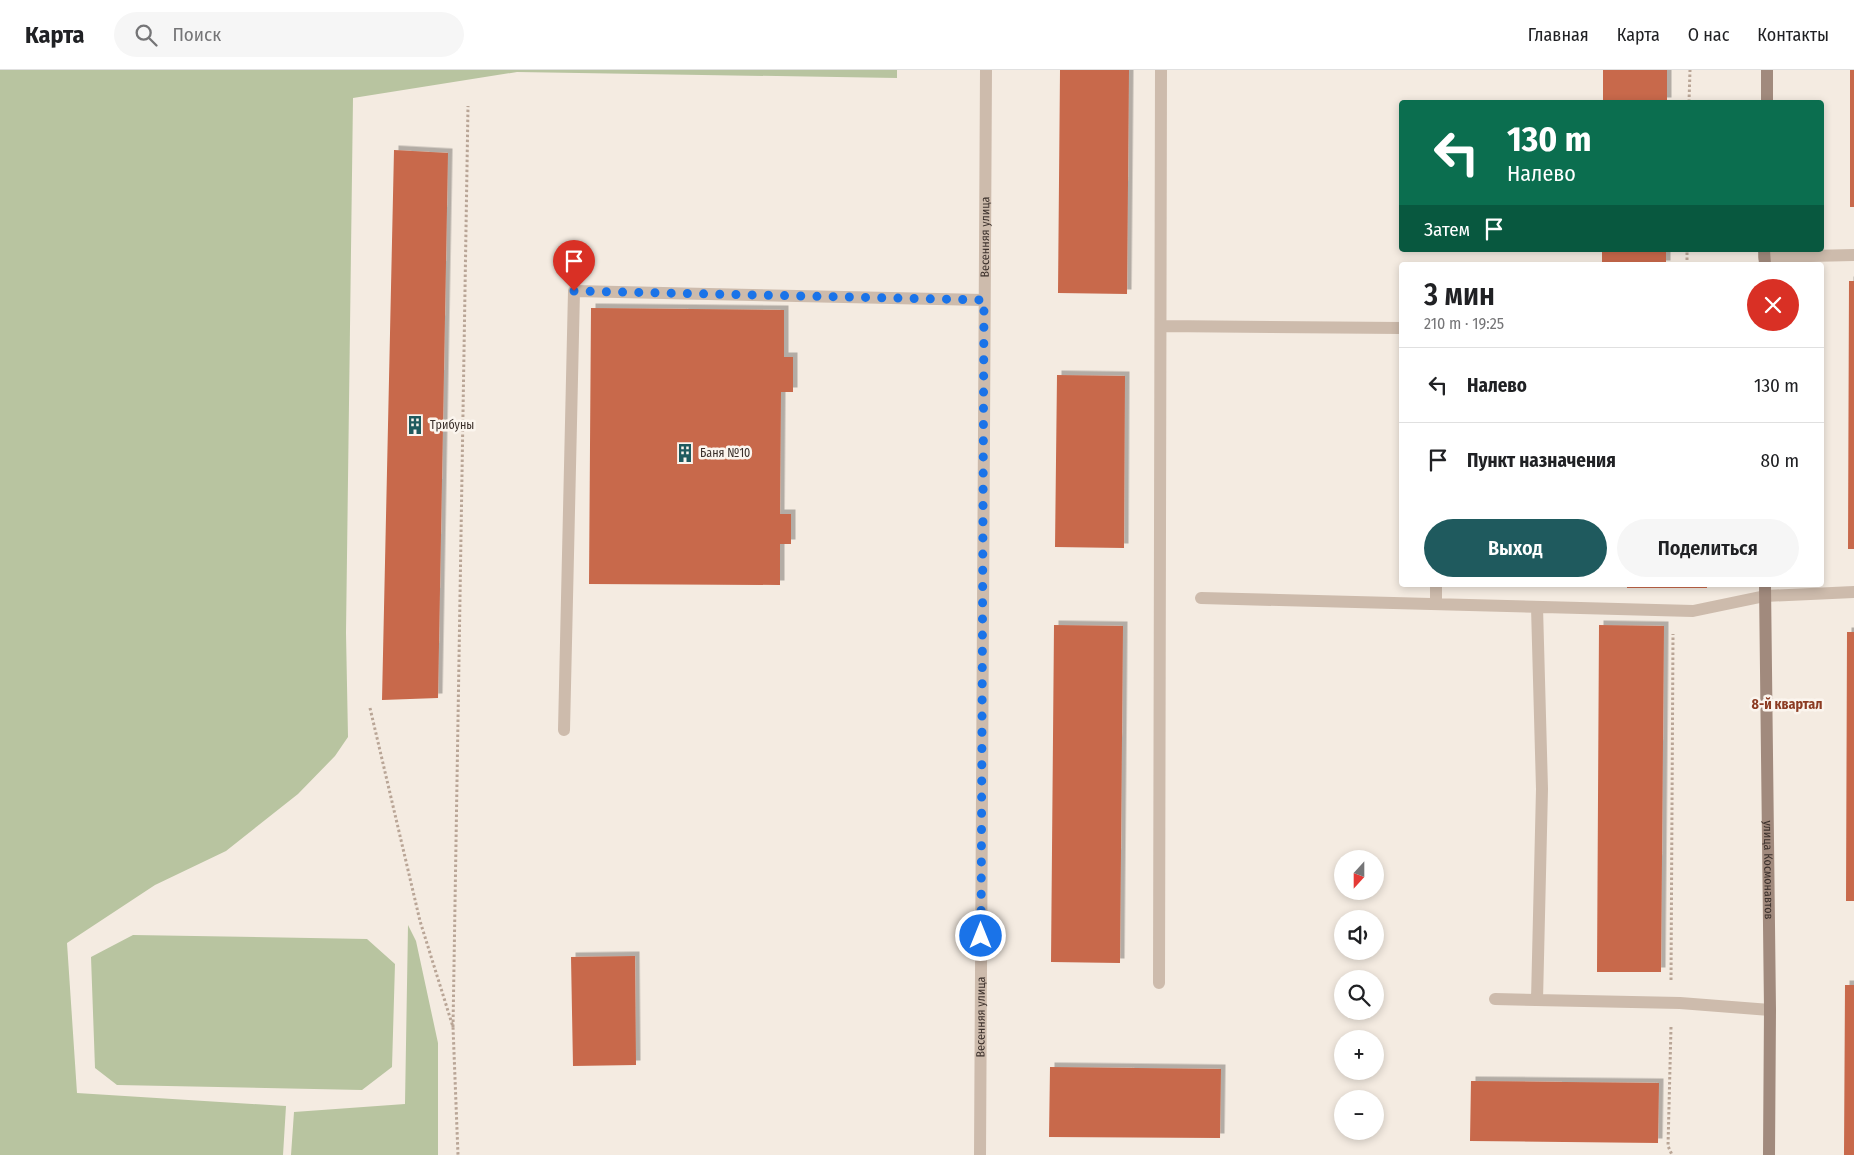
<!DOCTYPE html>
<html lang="ru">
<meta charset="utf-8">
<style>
:root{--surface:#fff;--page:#f6f6f6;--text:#202124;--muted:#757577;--line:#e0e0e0;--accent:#1f5a5e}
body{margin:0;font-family:"Fira Sans Condensed",sans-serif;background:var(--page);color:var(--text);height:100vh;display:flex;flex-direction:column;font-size:19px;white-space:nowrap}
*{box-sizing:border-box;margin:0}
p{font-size:16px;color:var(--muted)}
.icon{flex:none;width:28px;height:28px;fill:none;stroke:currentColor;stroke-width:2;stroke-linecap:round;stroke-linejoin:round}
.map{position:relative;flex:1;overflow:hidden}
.sheet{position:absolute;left:1399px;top:192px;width:425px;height:325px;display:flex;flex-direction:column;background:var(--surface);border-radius:5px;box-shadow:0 2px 8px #0003}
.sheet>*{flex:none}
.banner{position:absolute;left:1399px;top:30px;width:425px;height:152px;border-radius:5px;box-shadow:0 2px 8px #0003;background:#0b6e4f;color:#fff;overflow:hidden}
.needle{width:32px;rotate:201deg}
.controls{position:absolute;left:1334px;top:780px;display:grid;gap:10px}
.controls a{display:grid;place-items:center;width:50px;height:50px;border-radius:50%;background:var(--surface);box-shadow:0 2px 8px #0003;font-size:25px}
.pin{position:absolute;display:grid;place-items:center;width:42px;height:42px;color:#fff;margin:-51px -21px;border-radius:50% 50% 50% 0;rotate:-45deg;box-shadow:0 0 5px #0007}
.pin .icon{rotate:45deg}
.me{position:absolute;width:55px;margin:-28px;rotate:0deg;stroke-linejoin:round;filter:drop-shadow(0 0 4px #0008)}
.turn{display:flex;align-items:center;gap:18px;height:105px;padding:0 25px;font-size:22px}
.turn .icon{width:65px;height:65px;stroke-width:2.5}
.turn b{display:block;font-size:35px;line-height:42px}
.then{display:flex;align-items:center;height:48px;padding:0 25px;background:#0003;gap:10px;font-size:19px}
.round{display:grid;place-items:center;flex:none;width:52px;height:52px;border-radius:26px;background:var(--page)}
.summary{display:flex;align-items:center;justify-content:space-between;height:85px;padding:0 25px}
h1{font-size:30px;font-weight:600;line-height:38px}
.action{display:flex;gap:10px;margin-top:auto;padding:10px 25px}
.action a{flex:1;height:58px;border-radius:30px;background:var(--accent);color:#fff;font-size:20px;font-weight:600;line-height:58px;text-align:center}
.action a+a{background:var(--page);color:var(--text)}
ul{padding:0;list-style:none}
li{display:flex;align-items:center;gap:15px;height:75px;padding:0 25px;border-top:1px solid var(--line)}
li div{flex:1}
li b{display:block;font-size:19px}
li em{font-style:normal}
header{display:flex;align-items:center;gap:30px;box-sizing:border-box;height:70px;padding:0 25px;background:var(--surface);border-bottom:1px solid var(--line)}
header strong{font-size:24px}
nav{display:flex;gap:28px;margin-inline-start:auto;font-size:18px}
.search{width:350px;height:45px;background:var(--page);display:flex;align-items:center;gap:12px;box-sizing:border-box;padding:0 18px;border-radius:28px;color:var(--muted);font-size:19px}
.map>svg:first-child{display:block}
.green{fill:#b8c4a0}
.building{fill:#c8694b;filter:url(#shadow)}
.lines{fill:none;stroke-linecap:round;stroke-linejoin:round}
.path{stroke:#b9a596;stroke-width:3;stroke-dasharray:2.5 2.5;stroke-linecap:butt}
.lane{stroke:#cdbbac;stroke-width:12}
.street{stroke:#cdbbac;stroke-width:12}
.secondary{stroke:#a18a7d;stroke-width:12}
.route{stroke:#1a73e8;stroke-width:9;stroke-dasharray:0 16.2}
.labels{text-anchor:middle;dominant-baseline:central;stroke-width:5;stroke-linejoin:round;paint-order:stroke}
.street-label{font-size:12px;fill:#3b302b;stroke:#fbf5ee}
.poi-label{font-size:12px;fill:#3b302b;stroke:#fbf5ee;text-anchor:start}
.neighbourhood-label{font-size:14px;font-weight:bold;fill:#8c3b22;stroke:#fbf5ee}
</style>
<header>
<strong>Карта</strong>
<div class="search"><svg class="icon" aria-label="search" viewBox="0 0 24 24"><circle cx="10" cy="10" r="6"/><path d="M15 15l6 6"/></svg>Поиск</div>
<nav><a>Главная</a><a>Карта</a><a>О нас</a><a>Контакты</a></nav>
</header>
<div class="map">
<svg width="1854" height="1085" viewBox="0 0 1854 1085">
<defs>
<filter id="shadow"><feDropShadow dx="4.5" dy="-4.5" stdDeviation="0" flood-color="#0004"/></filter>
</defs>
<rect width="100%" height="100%" fill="#f4ebe1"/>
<!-- green -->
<path class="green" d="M0,0H897V8L517,2L353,28L346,563L348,667L335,686L298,724L226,781L155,815L67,873L77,1023L286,1036L283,1085H0Z
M408,855L416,871L438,973V1085H291L294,1042L405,1034Z
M133,865L367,869L395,894L392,997L362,1020L117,1015L95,998L91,887Z"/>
<!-- building -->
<path class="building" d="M1060,0H1129L1127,224L1058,223Z
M1603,0H1667V32H1603Z
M1850,0H1854V137H1850Z
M394,80L448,83L438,628L382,630Z
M1602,180H1666V195H1602Z
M1849,211H1854V479H1848Z
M591,238L784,240V287H793V322H781L780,444H791V474H780V515L589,514Z
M1057,305L1125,306L1124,478L1055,477Z
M1627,515H1707V518H1627Z
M1054,555L1123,556L1120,893L1051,892Z
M1599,555L1664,556L1661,902H1597Z
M1847,562H1854V831H1846Z
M635,886L636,995L573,996L571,887Z
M1845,915H1854V1085H1844Z
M1050,997L1221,999L1220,1068L1049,1067Z
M1471,1011L1659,1013L1658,1073L1470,1071Z"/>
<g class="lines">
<!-- path -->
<path class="path" d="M1689,32L1690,0
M1687,195V180
M370,638L420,851L453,957L458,1085
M1671,910L1673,564
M453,957L468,36
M1671,957L1668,1076L1672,1085"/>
<!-- lane -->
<path class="lane" d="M1764,187L1854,185
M1161,256L1401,258
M1436,515V534
M1201,528L1693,541L1765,526L1854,522
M1537,537L1542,719L1537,930
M564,660L574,221L984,230
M1159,913L1161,0
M1495,929L1680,933L1770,940"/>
<!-- street -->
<path class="street" id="s1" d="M980,1085L986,0"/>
<!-- secondary -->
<g class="secondary">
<path d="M1767,32V0"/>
<path d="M1764,180L1765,195"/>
<path id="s2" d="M1765,515L1770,940L1769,1085"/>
</g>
</g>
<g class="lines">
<!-- route -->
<path class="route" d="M574,221L984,230L981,866"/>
</g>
<!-- icons -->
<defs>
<g id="building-bare" transform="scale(1.5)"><path d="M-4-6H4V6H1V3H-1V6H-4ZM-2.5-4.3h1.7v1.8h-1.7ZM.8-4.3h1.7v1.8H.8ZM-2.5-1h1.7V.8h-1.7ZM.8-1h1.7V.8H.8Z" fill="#1f5a5e" stroke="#fbf5ee" stroke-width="2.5" paint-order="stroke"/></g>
</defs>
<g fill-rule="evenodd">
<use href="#building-bare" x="415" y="355"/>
<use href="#building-bare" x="685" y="383"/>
</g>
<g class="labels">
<!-- street labels -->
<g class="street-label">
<text stroke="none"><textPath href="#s1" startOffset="918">Весенняя улица</textPath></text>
<text stroke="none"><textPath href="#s2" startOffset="285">улица Космонавтов</textPath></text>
<text stroke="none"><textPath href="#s1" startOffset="138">Весенняя улица</textPath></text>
</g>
<!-- poi labels -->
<g class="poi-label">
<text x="430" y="355">Трибуны</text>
<text x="700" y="383">Баня №10</text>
</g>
<!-- neighbourhood labels -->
<g class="neighbourhood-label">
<text x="1787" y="634">8-й квартал</text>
</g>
</g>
</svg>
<div class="controls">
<a><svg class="needle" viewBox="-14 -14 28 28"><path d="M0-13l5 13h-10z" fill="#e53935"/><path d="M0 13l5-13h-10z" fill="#757577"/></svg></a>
<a><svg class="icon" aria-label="sound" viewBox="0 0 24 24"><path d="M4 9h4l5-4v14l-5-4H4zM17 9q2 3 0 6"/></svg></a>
<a><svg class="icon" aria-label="search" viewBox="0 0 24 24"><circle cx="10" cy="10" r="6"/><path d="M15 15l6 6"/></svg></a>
<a>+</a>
<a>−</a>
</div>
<div class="pin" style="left:574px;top:221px;background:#d93025"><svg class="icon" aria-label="arrive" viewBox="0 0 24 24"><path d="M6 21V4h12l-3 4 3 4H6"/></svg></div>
<svg class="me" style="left:981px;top:866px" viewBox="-20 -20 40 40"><circle r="17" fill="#1a73e8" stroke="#fff" stroke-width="3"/><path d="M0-11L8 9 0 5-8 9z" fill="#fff"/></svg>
<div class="banner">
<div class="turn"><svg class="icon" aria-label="left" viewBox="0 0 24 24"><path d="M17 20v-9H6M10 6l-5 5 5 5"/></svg><div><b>130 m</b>Налево</div></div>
<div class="then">Затем<svg class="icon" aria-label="arrive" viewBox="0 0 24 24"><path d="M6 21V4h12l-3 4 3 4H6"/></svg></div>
</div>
<section class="sheet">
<div class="summary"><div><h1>3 мин</h1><p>210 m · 19:25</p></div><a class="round" style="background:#d93025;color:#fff"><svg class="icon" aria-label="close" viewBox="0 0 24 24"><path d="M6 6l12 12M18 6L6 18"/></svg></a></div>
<ul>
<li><svg class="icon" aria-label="left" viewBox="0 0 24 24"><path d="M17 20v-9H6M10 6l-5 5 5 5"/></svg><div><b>Налево</b></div><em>130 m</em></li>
<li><svg class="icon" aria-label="arrive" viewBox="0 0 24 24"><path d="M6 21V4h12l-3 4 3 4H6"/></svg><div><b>Пункт назначения</b></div><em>80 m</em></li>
</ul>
<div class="action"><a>Выход</a><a>Поделиться</a></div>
</section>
</div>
